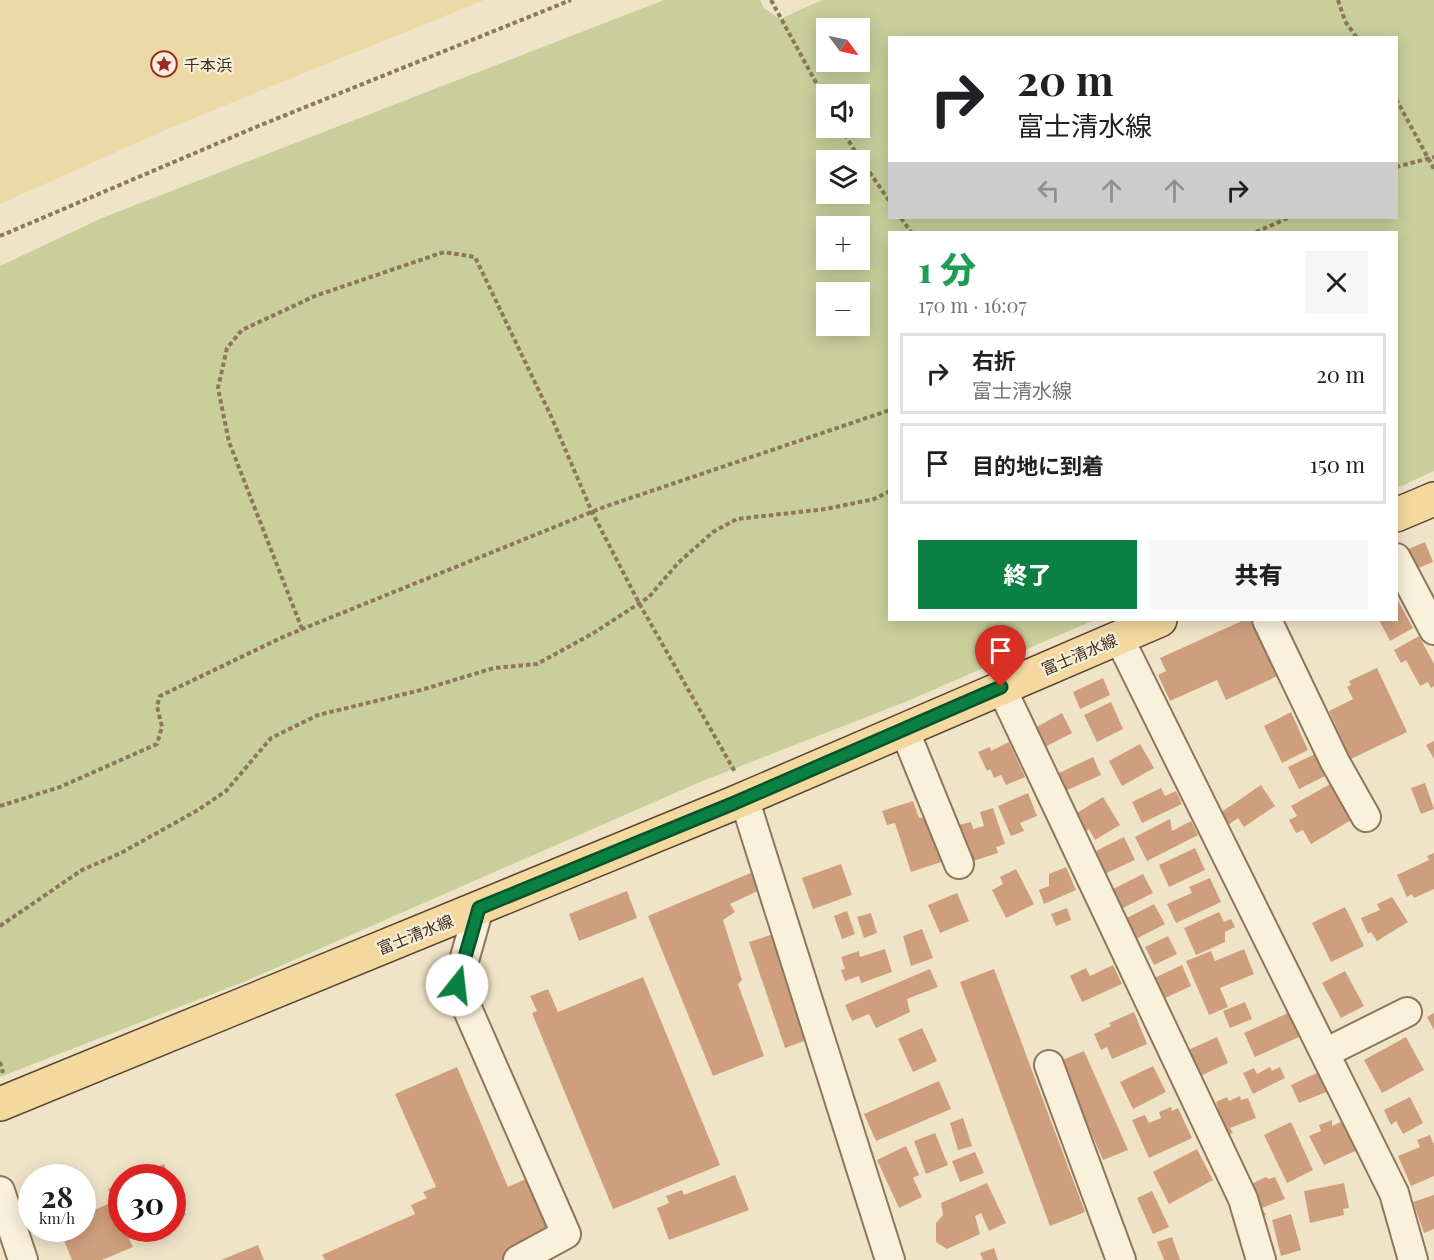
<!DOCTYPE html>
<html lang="ja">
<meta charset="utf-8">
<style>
:root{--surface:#fff;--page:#f6f6f6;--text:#202124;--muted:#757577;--line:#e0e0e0;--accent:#0b8043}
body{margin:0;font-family:"Playfair Display","Noto Sans JP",serif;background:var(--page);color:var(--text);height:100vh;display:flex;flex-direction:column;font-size:22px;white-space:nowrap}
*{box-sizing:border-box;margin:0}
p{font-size:20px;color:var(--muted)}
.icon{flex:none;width:33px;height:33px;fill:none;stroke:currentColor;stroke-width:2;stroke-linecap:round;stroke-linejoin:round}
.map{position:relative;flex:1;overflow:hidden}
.side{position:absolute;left:888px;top:231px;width:510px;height:390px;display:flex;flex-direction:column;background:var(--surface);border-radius:0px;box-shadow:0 3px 15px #0003}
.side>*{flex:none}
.banner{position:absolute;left:888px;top:36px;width:510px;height:183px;border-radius:0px;box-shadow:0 3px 15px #0003;background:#fff;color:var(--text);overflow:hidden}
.needle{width:39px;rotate:123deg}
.buttons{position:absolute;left:816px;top:18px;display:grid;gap:12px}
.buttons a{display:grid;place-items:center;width:54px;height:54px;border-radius:0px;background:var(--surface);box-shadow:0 3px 15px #0003;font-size:30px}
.speed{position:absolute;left:18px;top:1164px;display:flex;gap:12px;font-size:30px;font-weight:700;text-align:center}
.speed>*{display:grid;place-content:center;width:78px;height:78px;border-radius:50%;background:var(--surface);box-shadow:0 3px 15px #0003;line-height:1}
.speed small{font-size:15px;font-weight:400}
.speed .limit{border:9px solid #d22;background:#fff;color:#111}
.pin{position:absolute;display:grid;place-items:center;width:51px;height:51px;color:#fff;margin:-62px -26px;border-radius:50% 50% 50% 0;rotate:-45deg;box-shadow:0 0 6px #0007}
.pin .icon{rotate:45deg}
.me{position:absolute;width:66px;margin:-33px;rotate:16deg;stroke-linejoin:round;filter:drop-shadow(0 0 4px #0008)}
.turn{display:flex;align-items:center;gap:21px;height:126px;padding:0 30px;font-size:27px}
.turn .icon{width:78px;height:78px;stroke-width:2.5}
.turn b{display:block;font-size:42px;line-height:51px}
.lanes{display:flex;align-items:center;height:57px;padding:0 30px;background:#0003;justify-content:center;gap:30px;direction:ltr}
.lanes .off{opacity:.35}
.round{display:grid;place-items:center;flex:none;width:63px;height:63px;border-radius:0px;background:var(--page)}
.overview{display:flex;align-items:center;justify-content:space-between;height:102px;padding:0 30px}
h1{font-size:36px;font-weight:800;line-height:45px;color:#1e9e55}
.cta{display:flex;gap:12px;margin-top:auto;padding:12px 30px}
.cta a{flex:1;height:69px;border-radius:0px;background:var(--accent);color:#fff;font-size:24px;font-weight:800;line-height:69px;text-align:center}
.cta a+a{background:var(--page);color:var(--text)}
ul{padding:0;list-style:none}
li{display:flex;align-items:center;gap:18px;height:81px;margin:0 12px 9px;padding:0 18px;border:3px solid var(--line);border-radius:0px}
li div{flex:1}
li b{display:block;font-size:22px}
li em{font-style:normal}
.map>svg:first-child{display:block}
.green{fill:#c9cf9b;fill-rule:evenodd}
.sand{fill:#ecd9a5}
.building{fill:#cf9f7d}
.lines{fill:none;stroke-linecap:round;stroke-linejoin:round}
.minor-casing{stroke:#8d765c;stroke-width:32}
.major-casing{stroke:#5b4430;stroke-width:36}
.path{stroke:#8d765c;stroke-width:4;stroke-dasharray:4.5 3;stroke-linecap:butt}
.minor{stroke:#faf1dc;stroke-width:28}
.major{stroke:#f3d9a0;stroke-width:33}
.route-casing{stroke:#07532c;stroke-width:15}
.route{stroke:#0b8043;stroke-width:10}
.labels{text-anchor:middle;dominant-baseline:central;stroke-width:4.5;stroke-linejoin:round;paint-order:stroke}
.poi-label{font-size:16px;fill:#3d2e20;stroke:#f7eed8;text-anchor:start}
.street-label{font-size:16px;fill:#3d2e20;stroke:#f7eed8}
</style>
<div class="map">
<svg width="1434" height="1260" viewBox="0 0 1434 1260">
<rect width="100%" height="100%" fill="#f0e4c8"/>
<!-- green -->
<path class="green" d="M664,0H760L764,8L780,19L822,0H1434V471L1397,488L1396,232H890V620H1094L905,702L700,782L246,981L0,1077V266L102,218ZM826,28H860V62H826ZM890,38H1396V218H890ZM826,94H860V128H826ZM860,160V194H826V160ZM826,226H860V260H826ZM826,292H860V326H826Z"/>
<!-- sand -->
<path class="sand" d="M0,0H484L172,127L0,204Z"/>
<!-- building -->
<path class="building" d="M1425,542L1433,562L1414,570L1406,550Z
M1396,597L1413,628L1390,641L1379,620H1396Z
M1244,620H1251L1263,646L1268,643L1282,674L1226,700L1217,680L1170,701L1158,675L1166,671L1160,658Z
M1419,636L1434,664V686L1431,688L1428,682L1420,686L1406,660L1401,663L1394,650Z
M1377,668L1407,732L1351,759L1329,711L1353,699L1347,687L1351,685L1349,681Z
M1103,678L1110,695L1080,709L1073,692Z
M1111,702L1123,729L1097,742L1084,715Z
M1291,712L1308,750L1282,763L1264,726Z
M1062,713L1072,733L1041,749L1031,730Z
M1434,741V759L1426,745Z
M1009,742L1025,777L1006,785L1001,775L994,778L990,769L987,771L978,752L990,747L991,751Z
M1140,744L1154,768L1122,786L1109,761Z
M1315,754L1325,776L1299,789L1288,767Z
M1093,757L1101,775L1065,791L1057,774Z
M1332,783L1353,819L1311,844L1303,830L1296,833L1289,820L1297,816L1291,806Z
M1425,783L1434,809L1421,814L1411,788Z
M1261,785L1275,806L1244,827L1238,818L1228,825L1220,813Z
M1161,788L1165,796L1176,791L1182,804L1142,823L1132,802Z
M1028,793L1037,816L1020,823L1024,831L1011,836L998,806Z
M1103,797L1120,825L1095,840L1089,829L1082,833L1072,816Z
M913,801L919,818L925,817L941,862L911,872L895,823L887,825L882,811Z
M993,808L1005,844L996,847L998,853L970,862L958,825L971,822L973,829L984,826L980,812Z
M1170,819L1172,831L1191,821L1198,835L1147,861L1135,837Z
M1124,837L1135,860L1100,876L1092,859L1098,856L1096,851Z
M1195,848L1205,870L1169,887L1159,865Z
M1434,853V889L1414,898L1412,894L1407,897L1397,875L1429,860L1427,856Z
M841,864L852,895L813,909L802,878Z
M1066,867L1076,890L1044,904L1039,890L1049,886V874Z
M1016,869L1034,904L1006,918L992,890L1003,884L1000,877Z
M753,872L760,890L730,904L735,912L723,920L742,980L738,984L764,1056L713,1076L648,916Z
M1143,874L1153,893L1119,910L1109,891Z
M1210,878L1221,902L1176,923L1167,904L1192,893L1189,887Z
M627,891L637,918L579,941L569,914Z
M957,893L969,921L940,933L928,905Z
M1392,897L1408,922L1377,941L1371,932L1368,934L1361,918L1380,910L1377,904Z
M1154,904L1165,924L1134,940L1123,920Z
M1345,907L1364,946L1331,962L1312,923Z
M1067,908L1071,920L1056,926L1051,914Z
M847,911L855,934L842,939L834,916Z
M1219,912L1224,922L1231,919L1235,927L1225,932V942L1196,955L1184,928Z
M871,913L877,933L864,938L857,917Z
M922,929L933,958L911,966L903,936Z
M777,933L812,1038L785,1048L749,942Z
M1168,936L1177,954L1154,965L1145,947Z
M885,949L892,972L861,983L859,976L845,981L841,970L845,969L841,957L859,951L860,957Z
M1244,949L1254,974L1220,988L1228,1007L1209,1015L1186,961L1211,951L1215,961Z
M1113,965L1122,984L1082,1002L1070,976L1086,968L1090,976Z
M1182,965L1191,986L1161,1000L1152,979Z
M930,969L938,987L907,999L910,1012L876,1028L869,1014L852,1021L845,1005Z
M994,969L1085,1212L1050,1226L960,982Z
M1345,971L1364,1006L1341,1018L1322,983Z
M643,977L720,1165L613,1209L532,1013L537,1011L530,996L548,989L558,1012Z
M1245,1002L1252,1019L1230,1028L1223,1011Z
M1134,1012L1147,1044L1112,1059L1107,1047L1101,1050L1094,1034L1111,1026L1109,1023Z
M1288,1013L1299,1037L1255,1057L1244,1033Z
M1434,1013V1030L1427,1017Z
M922,1028L937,1061L913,1072L898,1039Z
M1217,1037L1228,1063L1196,1078L1184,1052Z
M1406,1037L1424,1070L1382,1093L1364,1060Z
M1084,1051L1128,1150L1103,1160L1060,1061Z
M1153,1066L1166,1092L1133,1109L1120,1082Z
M457,1067L508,1187L530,1177L556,1238L505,1260H325L322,1255L415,1214L411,1205L427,1198L423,1192L436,1187L395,1094Z
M1270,1067L1272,1071L1280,1067L1285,1078L1253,1094L1243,1073L1254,1068L1257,1074Z
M1321,1071L1329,1091L1299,1103L1291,1085Z
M939,1081L951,1109L876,1141L864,1114Z
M1240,1096L1241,1100L1248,1098L1256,1118L1230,1128L1233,1133L1222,1138L1211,1110L1218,1108L1216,1102L1227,1097L1229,1101Z
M1410,1097L1423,1123L1403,1134L1396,1121L1391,1125L1384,1110Z
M1171,1107L1172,1111L1178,1108L1192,1138L1149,1158L1132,1120L1145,1115L1149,1123L1161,1118L1159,1112Z
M963,1118L972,1146L958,1150L950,1123Z
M1332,1120V1126L1345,1120L1360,1149L1324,1165L1309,1136L1321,1131L1319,1125Z
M1291,1122L1313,1170L1287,1183L1264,1135Z
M935,1133L948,1165L926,1174L914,1141Z
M1430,1135L1434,1145V1176L1411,1186L1398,1156L1420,1147L1417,1140Z
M906,1146L919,1175L913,1178L922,1197L899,1208L877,1160Z
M1197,1149L1213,1180L1169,1204L1153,1172Z
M975,1152L984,1173L960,1182L952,1161Z
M164,1164L170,1178H133Z
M735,1175L749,1210L669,1240L657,1208L669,1203L666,1196L682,1190L684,1195Z
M1266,1177L1269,1179L1275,1177L1285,1199L1262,1208L1266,1215L1256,1218L1249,1185Z
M122,1183V1228H154L129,1239L133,1247L102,1260H72L59,1228H82V1215L113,1202L108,1189Z
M172,1183L186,1215L172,1221Z
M987,1183L1006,1223L989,1231L981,1213L975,1216L980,1234L947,1249L936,1242V1223L943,1215L941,1203Z
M1344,1183L1349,1208L1343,1209L1344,1215L1310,1223L1304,1191Z
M1152,1191L1169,1227L1153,1234L1137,1198Z
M1434,1195V1229L1424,1233L1413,1202Z
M1291,1214L1301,1250L1281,1256L1272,1220Z
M1172,1237L1180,1260H1164L1157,1242Z
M258,1245L264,1260H221Z
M994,1248L998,1260H983L980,1253Z"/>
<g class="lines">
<!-- minor casing -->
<g class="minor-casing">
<path id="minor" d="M1396,558L1434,630
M1267,620L1335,762L1366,817
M1119,638L1394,1193L1413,1260
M1001,687L1243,1199L1261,1260
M904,729L959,864
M744,798L890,1260
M479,908L457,985L566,1234L518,1260
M1325,1053L1407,1012
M1049,1065L1121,1260
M0,1191L23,1260"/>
</g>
<!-- major casing -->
<g class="major-casing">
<path id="major" d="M1396,515L1434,499
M0,1104L732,804L1160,620"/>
</g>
<!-- path -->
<path class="path" d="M771,0L826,101
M1338,0L1345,21L1357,38
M1396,99L1434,169
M841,128L853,148L890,202
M1396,167L1434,157
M901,218L911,232
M1256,232L1288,218
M0,236L256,127L571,0
M302,629L229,442L218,388L227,348L242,330L315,296L444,252L475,257L551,416L592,512L639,603L735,772
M0,806L60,787L157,744L162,727L157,706L160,696L285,636L604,507L890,410
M0,926L82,870L121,853L198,810L226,791L271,738L318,715L421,690L494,668L537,664L592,634L649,597L678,563L713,532L737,519L826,509L874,499L890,491
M0,1062L3,1073"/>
<!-- minor -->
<use href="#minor" class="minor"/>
<!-- major -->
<use href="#major" class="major"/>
</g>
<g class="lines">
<!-- route casing -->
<g class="route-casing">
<path id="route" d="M457,985L479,908L732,804L1001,687"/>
</g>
<!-- route -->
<use href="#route" class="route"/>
</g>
<!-- icons -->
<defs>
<g id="sight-ring" transform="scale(1.35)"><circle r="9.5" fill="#f7eed8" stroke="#9e2a2b" stroke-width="1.5"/><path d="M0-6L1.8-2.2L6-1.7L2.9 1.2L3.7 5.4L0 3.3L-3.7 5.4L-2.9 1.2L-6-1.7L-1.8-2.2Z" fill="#9e2a2b"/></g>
</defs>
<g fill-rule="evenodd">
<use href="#sight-ring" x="164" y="64"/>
</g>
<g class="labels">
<!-- poi labels -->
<g class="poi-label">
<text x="184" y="64">千本浜</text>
</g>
<!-- street labels -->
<g class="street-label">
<text transform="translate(1079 654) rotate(-23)">富士清水線</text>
<text transform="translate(415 934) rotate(-22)">富士清水線</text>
</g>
</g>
</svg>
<div class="buttons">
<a><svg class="needle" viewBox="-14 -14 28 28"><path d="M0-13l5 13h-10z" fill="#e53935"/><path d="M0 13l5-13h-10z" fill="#757577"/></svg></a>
<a><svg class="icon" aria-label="sound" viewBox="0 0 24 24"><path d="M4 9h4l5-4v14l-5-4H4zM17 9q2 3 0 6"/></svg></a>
<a><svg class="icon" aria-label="layers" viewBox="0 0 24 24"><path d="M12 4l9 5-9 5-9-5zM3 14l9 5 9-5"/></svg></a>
<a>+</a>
<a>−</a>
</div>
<div class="speed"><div>28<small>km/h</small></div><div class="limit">30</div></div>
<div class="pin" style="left:1001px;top:687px;background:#d93025"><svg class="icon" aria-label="arrive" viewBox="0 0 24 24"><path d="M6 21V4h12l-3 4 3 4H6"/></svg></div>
<svg class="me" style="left:457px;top:985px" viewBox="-20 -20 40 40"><circle r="19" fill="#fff"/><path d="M0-13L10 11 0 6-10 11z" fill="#0b8043"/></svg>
<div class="banner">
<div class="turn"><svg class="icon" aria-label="right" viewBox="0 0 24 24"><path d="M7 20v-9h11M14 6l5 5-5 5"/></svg><div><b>20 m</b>富士清水線</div></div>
<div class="lanes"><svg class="icon off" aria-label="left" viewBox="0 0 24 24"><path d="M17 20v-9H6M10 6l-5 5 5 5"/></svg><svg class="icon off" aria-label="ahead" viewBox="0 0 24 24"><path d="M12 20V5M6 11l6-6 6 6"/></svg><svg class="icon off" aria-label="ahead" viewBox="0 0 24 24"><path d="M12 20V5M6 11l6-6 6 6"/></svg><svg class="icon" aria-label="right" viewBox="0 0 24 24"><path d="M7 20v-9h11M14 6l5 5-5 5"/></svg></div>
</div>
<section class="side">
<div class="overview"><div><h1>1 分</h1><p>170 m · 16:07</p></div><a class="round"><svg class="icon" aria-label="close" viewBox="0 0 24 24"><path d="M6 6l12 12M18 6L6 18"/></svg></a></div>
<ul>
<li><svg class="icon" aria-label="right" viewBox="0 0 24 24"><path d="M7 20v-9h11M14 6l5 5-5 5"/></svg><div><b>右折</b><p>富士清水線</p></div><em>20 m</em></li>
<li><svg class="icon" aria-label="arrive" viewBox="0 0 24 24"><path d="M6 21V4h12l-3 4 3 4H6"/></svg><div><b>目的地に到着</b></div><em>150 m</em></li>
</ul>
<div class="cta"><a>終了</a><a>共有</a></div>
</section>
</div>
